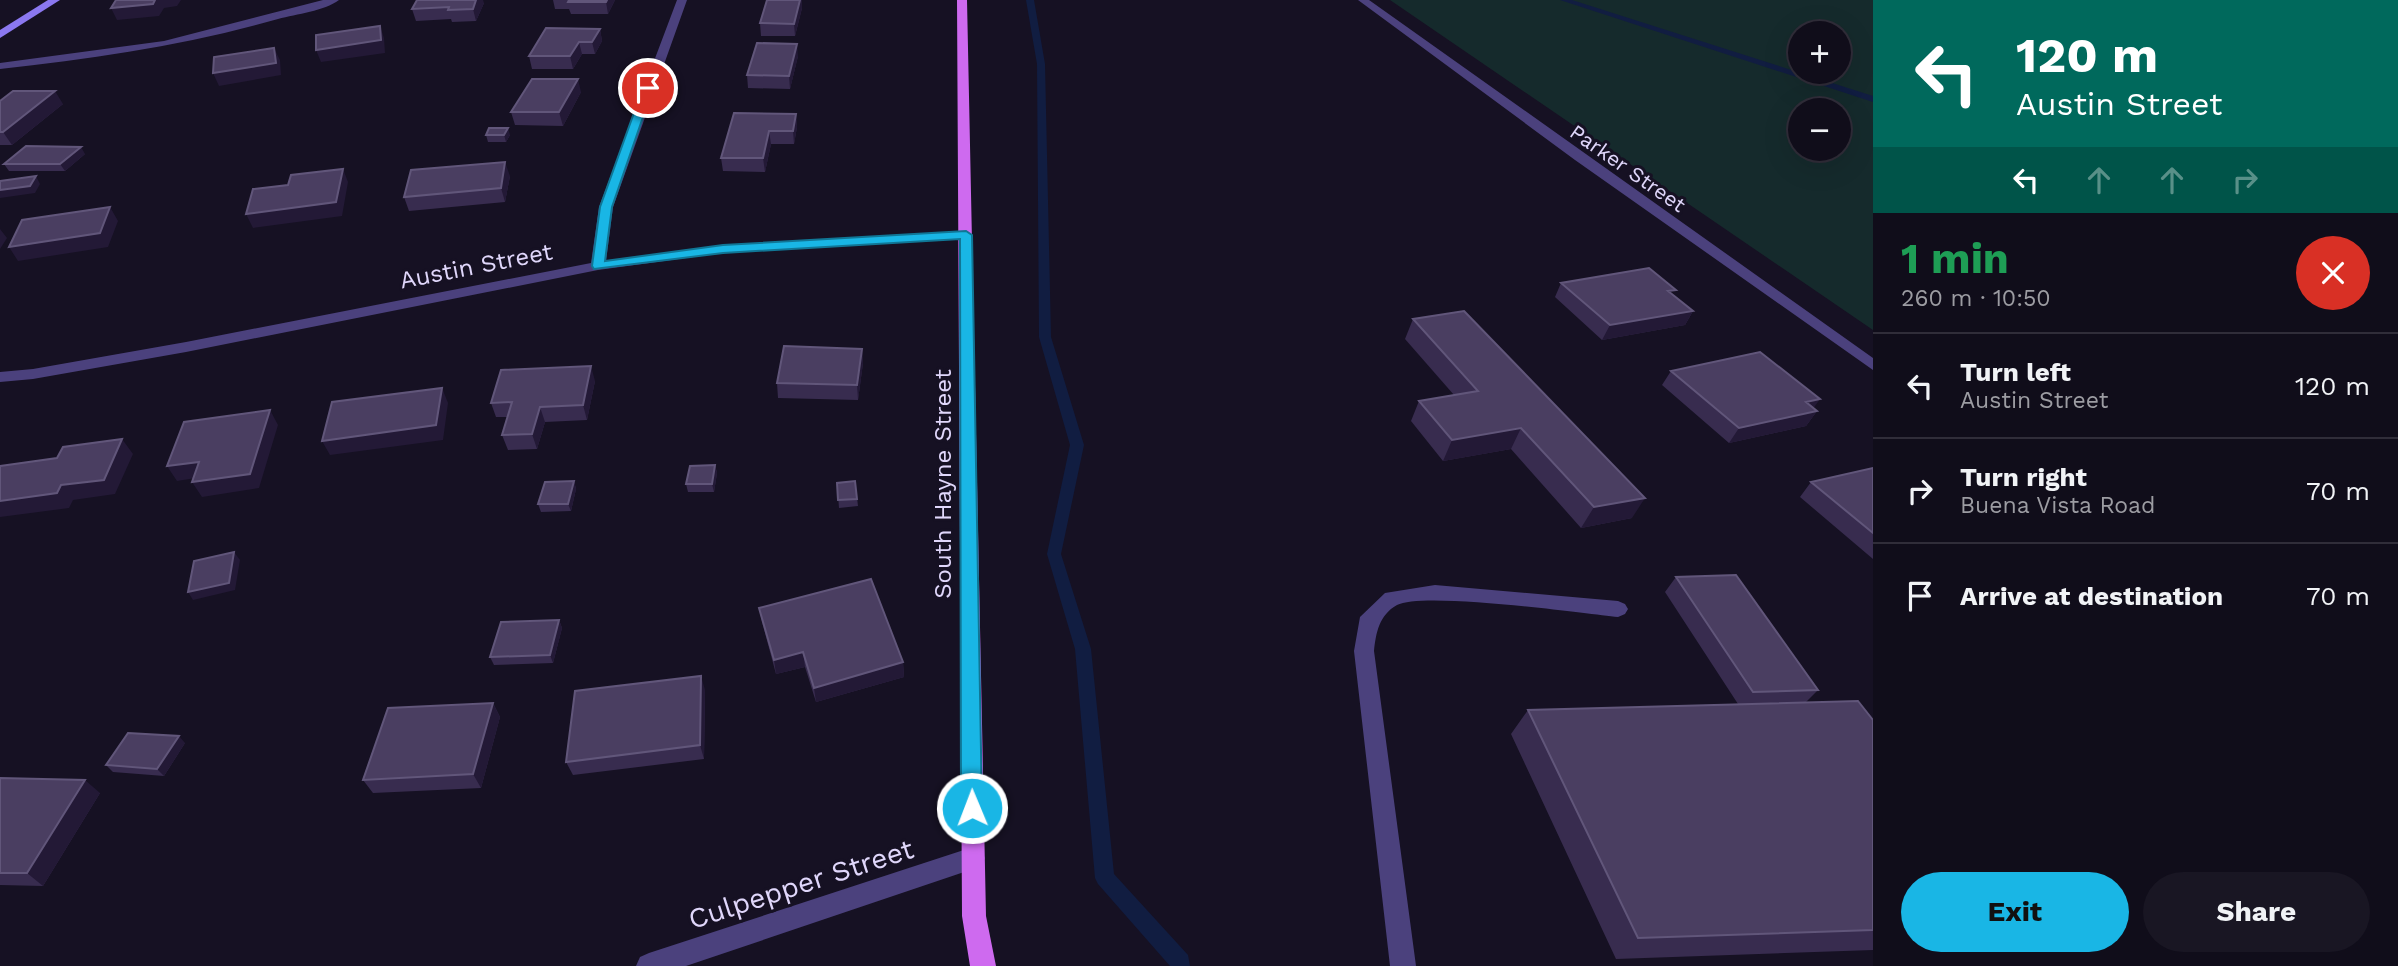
<!DOCTYPE html>
<meta charset="utf-8">
<style>
:root{--surface:#100d1a;--page:#191623;--text:#f1f3f6;--muted:#9c9ca2;--line:#302d39;--accent:#19b6e5}
body{margin:0;font-family:"Work Sans",sans-serif;background:var(--page);color:var(--text);height:100vh;display:flex;flex-direction:column;font-size:26px;white-space:nowrap}
*{box-sizing:border-box;margin:0}
p{font-size:23px;color:var(--muted)}
.icon{flex:none;width:38px;height:38px;fill:none;stroke:currentColor;stroke-width:2;stroke-linecap:round;stroke-linejoin:round}
.map{position:relative;flex:1;overflow:hidden}
.side{display:flex;flex-direction:column;background:var(--surface);width:525px}
.side>*{flex:none}
.hud{background:#00695c;color:#fff;overflow:hidden}
.buttons{position:absolute;left:1788px;top:21px;display:grid;gap:14px}
.buttons a{display:grid;place-items:center;width:63px;height:63px;border-radius:50%;background:var(--surface);box-shadow:0 7px 28px #0002,0 0 0 2px var(--line);font-size:35px}
.pin{position:absolute;display:grid;place-items:center;width:60px;height:60px;color:#fff;margin:-30px;border:4px solid #fff;border-radius:50%;box-shadow:0 2px 7px #0007}
.me{position:absolute;width:77px;margin:-38px;rotate:359deg;stroke-linejoin:round;filter:drop-shadow(0 0 5px #0008)}
.turn{display:flex;align-items:center;gap:24px;height:147px;padding:0 28px;font-size:32px}
.turn .icon{width:91px;height:91px;stroke-width:2.5}
.turn b{display:block;font-size:49px;line-height:60px}
.lanes{display:flex;align-items:center;height:66px;padding:0 28px;background:#0003;justify-content:center;gap:35px;direction:ltr}
.lanes .off{opacity:.35}
.round{display:grid;place-items:center;flex:none;width:74px;height:74px;border-radius:37px;background:var(--page)}
.overview{display:flex;align-items:center;justify-content:space-between;height:119px;padding:0 28px}
h1{font-size:42px;font-weight:700;line-height:52px;color:#1e9e55}
.cta{display:flex;gap:14px;margin-top:auto;padding:14px 28px}
.cta a{flex:1;height:80px;border-radius:42px;background:var(--accent);color:#111;font-size:28px;font-weight:700;line-height:80px;text-align:center}
.cta a+a{background:var(--page);color:var(--text)}
ul{padding:0;list-style:none}
li{display:flex;align-items:center;gap:21px;height:105px;padding:0 28px;border-top:2px solid var(--line)}
li div{flex:1}
li b{display:block;font-size:26px}
li em{font-style:normal}
main{display:flex;flex:1;min-height:0}
.map>svg:first-child{display:block}
.green{fill:#152a2c;fill-rule:evenodd}
.lines{fill:none;stroke-linecap:round;stroke-linejoin:round}
.stream{fill:#111d41;fill-rule:evenodd}
.lane{fill:#4b417d;fill-rule:evenodd}
.street{fill:#4b417d;fill-rule:evenodd}
.secondary{fill:#8b78f0;fill-rule:evenodd}
.primary{fill:#ce6aef;fill-rule:evenodd}
.wall{fill:#382c4f}
.shaded-wall{fill:#231936}
.building{fill:#4a3e61;stroke:#61567a;stroke-width:2}
.route{fill:#19b6e5;stroke:#107695;stroke-width:2}
.labels{text-anchor:middle;dominant-baseline:central;stroke-width:6;stroke-linejoin:round;paint-order:stroke}
.far-street-label{font-size:21px;fill:#e0d7fb;stroke:#161123}
.street-label{font-size:24px;fill:#e0d7fb;stroke:#161123}
.near-street-label{font-size:28px;fill:#e0d7fb;stroke:#161123}
</style>
<main>
<div class="map">
<svg width="1873" height="966" viewBox="0 0 1873 966">
<rect width="100%" height="100%" fill="#161123"/>
<!-- green -->
<path class="green" d="M1390,0H1873V330ZM1801,33H1839V72H1801ZM1801,110H1839V149H1801Z"/>
<g class="lines">
<!-- stream -->
<path class="stream" d="M1026,0H1034L1045,64L1051,337L1084,445L1061,554L1091,649L1114,874L1188,955L1190,966H1170L1098,884L1095,878L1075,649L1047,554L1070,445L1039,337L1037,64Z
M1560,0H1572L1873,96V102Z"/>
<!-- lane -->
<path class="lane" d="M1435,585L1618,601L1625,604L1628,609L1625,614L1618,617C1580,613 1423,591 1397,605C1379,615 1376,633 1374,651L1416,966H1390L1354,651L1360,617L1385,593Z"/>
<!-- street -->
<path class="street" d="M323,0H339C324,11 297,14 278,19C187,45 94,59 0,69V63L164,41Z
M677,0H687L613,207L606,261L723,245L966,231L971,232V238L723,253L598,270L186,352L33,379L0,382V372L33,369L186,342L591,263L599,207Z
M1358,0H1369L1873,358V370L1575,160Z
M973,847L981,850L985,858L981,866L973,869L686,966H636L640,957L649,953Z"/>
<!-- secondary -->
<path class="secondary" d="M48,0H60L0,38V30Z"/>
<!-- primary -->
<path class="primary" d="M957,0H967L986,916L996,966H970L962,916Z"/>
</g>
<!-- wall -->
<path class="wall" d="M553,0H615L608,14H571L569,9H555Z
M767,0H802V8L795,36H761L760,23Z
M484,3L476,21L452,22L451,19L416,21L412,9Z
M600,29L602,41L595,54H582L573,69H532L529,56Z
M798,56L790,89L748,88L747,75Z
M581,92L563,126L515,125L511,112Z
M0,101L63,104L12,145H0Z
M796,114L797,127L794,144H771L765,172L723,171L721,158Z
M486,135H510L506,142H488Z
M85,154L65,171H9L4,164Z
M510,176L505,202L409,211L404,197Z
M1561,283L1673,295L1693,311L1685,325L1602,340L1555,297Z
M1413,319L1632,518L1581,528L1511,449L1443,461L1411,421L1419,401L1454,395L1405,339Z
M862,349L863,363L858,400L778,398L777,383Z
M1671,371L1814,408L1817,411L1806,426L1729,443L1662,385Z
M595,381L587,420L545,422L537,449L508,450L502,435L508,417H496L491,403Z
M715,465L717,473L714,492H688L686,484Z
M1873,468V559L1800,497L1811,482Z
M574,481L576,489L571,511L541,512L538,504Z
M855,481L858,506L839,508L837,483Z
M1676,577L1818,690L1806,702L1873,720V950L1616,959L1511,734L1528,710L1738,704L1665,592Z
M759,608L903,662L904,677L816,702L805,667L776,674L762,622Z
M559,620L562,628L553,663L494,665L490,657Z
M705,690L704,759L573,775L566,762Z
M493,703L500,717L481,788L373,793L363,780Z
M185,743L164,776L113,772L106,765Z
M0,778L100,793L43,886L0,885Z"/>
<!-- shaded-wall -->
<path class="shaded-wall" d="M155,0H181L177,6L164,8L159,16L117,20L111,8Z
M476,0H483L484,3L476,21L473,9Z
M607,0H615L608,14L606,2Z
M800,0H802V8L795,36L794,24Z
M380,26L384,38L385,53L321,62L316,50Z
M600,29L602,41L595,54L592,42Z
M579,42L582,54L573,69L570,56Z
M797,44L798,56L790,89L789,76Z
M274,48L280,60L281,75L219,86L213,73Z
M578,79L581,92L563,126L559,112Z
M55,91L63,104L12,145L3,132Z
M796,114L797,127L794,144L793,131Z
M508,128L510,135L506,142L504,135Z
M769,131L771,144L765,172L763,158Z
M81,147L85,154L65,171L60,164Z
M505,162L510,176L505,202L501,188Z
M343,169L348,182L342,216L253,228L246,214Z
M36,176L40,184L35,193L0,198V190Z
M110,207L118,221L108,247L18,261L9,247Z
M0,229L7,238L0,249Z
M1693,311L1685,325L1602,340L1610,325Z
M862,349L863,363L858,400L857,385Z
M591,366L595,381L587,420L583,405Z
M442,388L448,403L443,440L330,455L322,441Z
M1820,399L1810,413L1817,411L1806,426L1729,443L1739,428L1806,402Z
M540,407L545,422L537,449L532,434Z
M270,410L278,425L259,488L202,497L192,482Z
M1521,428L1511,449L1443,461L1452,440Z
M122,439L133,454L115,494L73,500L69,508L0,517V501L61,485Z
M199,462L208,476L177,481L167,466Z
M715,465L717,473L714,492L712,484Z
M574,481L576,489L571,511L568,504Z
M1645,498L1632,518L1581,528L1594,507Z
M234,552L240,560L235,590L193,600L188,592Z
M559,620L562,628L553,663L550,655Z
M803,652L805,667L776,674L774,660Z
M903,662L904,677L816,702L814,688Z
M701,676L705,690L704,759L700,745Z
M493,703L500,717L481,788L473,774Z
M179,736L185,743L164,776L157,769Z
M85,780L100,793L43,886L27,873Z"/>
<!-- building -->
<path class="building" d="M116,0H155L153,4L111,8Z
M417,0H476L473,9L448,10L449,7L412,9Z
M569,0H607L606,2H568Z
M767,0H800L794,24L760,23Z
M380,26L381,40L316,50V35Z
M546,28L600,29L592,42H579L570,56H529Z
M757,43L797,44L789,76L747,75Z
M274,48L276,63L213,73L214,57Z
M532,79H578L559,112H511Z
M13,91H55L3,132H0V101Z
M734,113L796,114L793,131H769L763,158H721Z
M489,128H508L504,135H486Z
M26,146L81,147L60,164H4Z
M505,162L501,188L404,197L411,170Z
M343,169L336,202L246,214L253,189L288,185L291,175Z
M36,176L30,186L0,190V181Z
M110,207L100,233L9,247L22,220Z
M1649,268L1676,290L1668,291L1693,311L1610,325L1561,283Z
M1464,311L1645,498L1594,507L1521,428L1452,440L1419,401L1478,391L1413,319Z
M784,346L862,349L857,385L777,383Z
M1760,352L1820,399L1806,402L1817,411L1739,428L1671,371Z
M591,366L583,405L540,407L532,434L502,435L512,402L491,403L501,370Z
M442,388L436,425L322,441L332,402Z
M270,410L250,474L192,482L199,462L167,466L184,422Z
M122,439L104,480L61,485L57,493L0,501V466L57,458L63,447Z
M715,465L712,484H686L690,466Z
M1873,468V533L1811,482Z
M574,481L568,504H538L545,482Z
M855,481L857,499L838,500L837,483Z
M234,552L229,583L188,592L194,561Z
M1736,575L1818,690L1753,692L1676,577Z
M871,579L903,662L814,688L803,652L774,660L759,608Z
M559,620L550,655L490,657L501,622Z
M701,676L700,745L566,762L575,691Z
M1858,701L1873,720V930L1638,938L1528,710Z
M493,703L473,774L363,780L388,708Z
M128,733L179,736L157,769L106,765Z
M0,778L85,780L27,873H0Z"/>
<!-- route -->
<path class="route" d="M648,85L653,88L612,207L605,261L723,245L966,231L972,235L982,808L979,814L972,817L964,814L961,808L960,239L723,253L594,269L592,266L600,207L643,88Z"/>
<g class="labels">
<!-- far-street labels -->
<g class="far-street-label">
<text transform="translate(1628 168) rotate(35)">Parker Street</text>
</g>
<!-- street labels -->
<g class="street-label">
<text transform="translate(476 266) rotate(-11)">Austin Street</text>
<text transform="translate(943 484) rotate(-90)">South Hayne Street</text>
</g>
<!-- near-street labels -->
<g class="near-street-label">
<text transform="translate(801 884) rotate(-18)">Culpepper Street</text>
</g>
</g>
</svg>
<div class="buttons">
<a>+</a>
<a>−</a>
</div>
<div class="pin" style="left:648px;top:88px;background:#d93025"><svg class="icon" aria-label="arrive" viewBox="0 0 24 24"><path d="M6 21V4h12l-3 4 3 4H6"/></svg></div>
<svg class="me" style="left:972px;top:808px" viewBox="-20 -20 40 40"><circle r="17" fill="#19b6e5" stroke="#fff" stroke-width="3"/><path d="M0-11L8 9 0 5-8 9z" fill="#fff"/></svg>
</div>
<section class="side">
<div class="hud">
<div class="turn"><svg class="icon" aria-label="left" viewBox="0 0 24 24"><path d="M17 20v-9H6M10 6l-5 5 5 5"/></svg><div><b>120 m</b>Austin Street</div></div>
<div class="lanes"><svg class="icon" aria-label="left" viewBox="0 0 24 24"><path d="M17 20v-9H6M10 6l-5 5 5 5"/></svg><svg class="icon off" aria-label="ahead" viewBox="0 0 24 24"><path d="M12 20V5M6 11l6-6 6 6"/></svg><svg class="icon off" aria-label="ahead" viewBox="0 0 24 24"><path d="M12 20V5M6 11l6-6 6 6"/></svg><svg class="icon off" aria-label="right" viewBox="0 0 24 24"><path d="M7 20v-9h11M14 6l5 5-5 5"/></svg></div>
</div>
<div class="overview"><div><h1>1 min</h1><p>260 m · 10:50</p></div><a class="round" style="background:#d93025;color:#fff"><svg class="icon" aria-label="close" viewBox="0 0 24 24"><path d="M6 6l12 12M18 6L6 18"/></svg></a></div>
<ul>
<li><svg class="icon" aria-label="left" viewBox="0 0 24 24"><path d="M17 20v-9H6M10 6l-5 5 5 5"/></svg><div><b>Turn left</b><p>Austin Street</p></div><em>120 m</em></li>
<li><svg class="icon" aria-label="right" viewBox="0 0 24 24"><path d="M7 20v-9h11M14 6l5 5-5 5"/></svg><div><b>Turn right</b><p>Buena Vista Road</p></div><em>70 m</em></li>
<li><svg class="icon" aria-label="arrive" viewBox="0 0 24 24"><path d="M6 21V4h12l-3 4 3 4H6"/></svg><div><b>Arrive at destination</b></div><em>70 m</em></li>
</ul>
<div class="cta"><a>Exit</a><a>Share</a></div>
</section>
</main>
